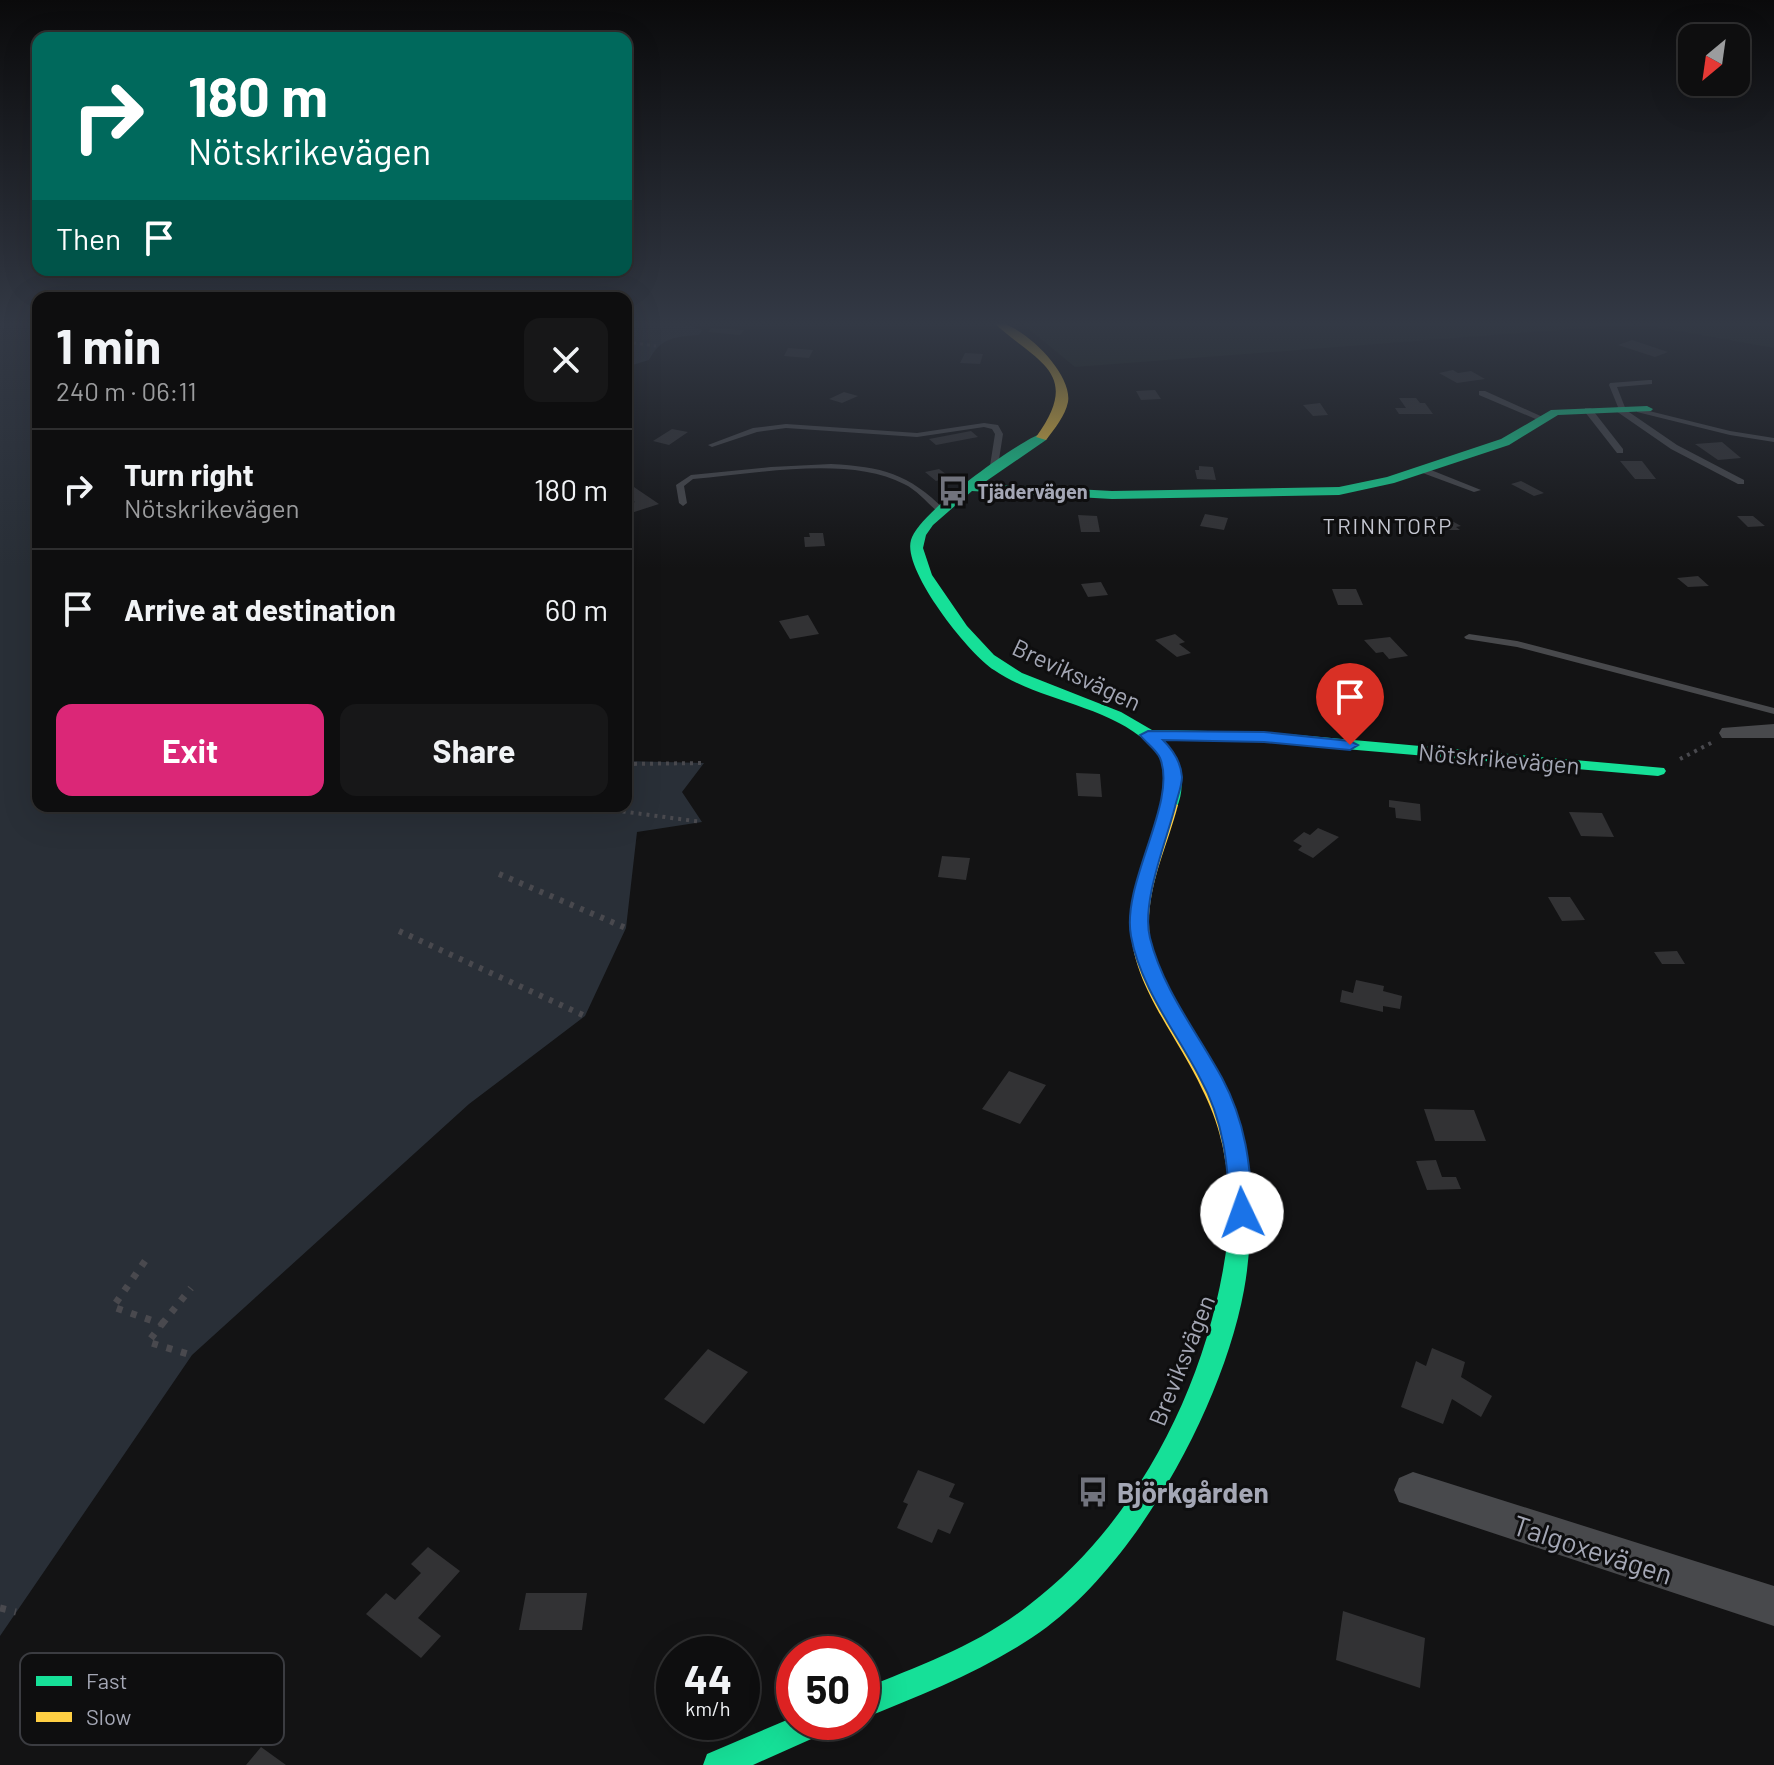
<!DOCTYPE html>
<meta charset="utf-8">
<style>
:root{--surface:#0e0e0f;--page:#171718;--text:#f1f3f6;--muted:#9b9c9e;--line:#2e2e2f;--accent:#db2777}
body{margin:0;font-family:Barlow,sans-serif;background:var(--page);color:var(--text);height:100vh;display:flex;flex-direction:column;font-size:30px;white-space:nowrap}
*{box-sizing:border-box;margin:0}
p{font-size:26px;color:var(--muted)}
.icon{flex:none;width:44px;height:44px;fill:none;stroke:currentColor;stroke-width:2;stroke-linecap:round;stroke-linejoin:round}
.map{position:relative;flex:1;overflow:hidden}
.details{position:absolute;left:32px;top:292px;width:600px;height:520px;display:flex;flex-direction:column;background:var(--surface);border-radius:16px;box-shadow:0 8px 32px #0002,0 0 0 2px var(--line)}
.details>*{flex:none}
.top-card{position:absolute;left:32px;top:32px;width:600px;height:244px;border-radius:16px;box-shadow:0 8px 32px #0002,0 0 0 2px var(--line);background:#00695c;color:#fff;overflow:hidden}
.needle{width:52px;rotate:209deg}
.buttons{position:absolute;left:1678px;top:24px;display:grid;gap:16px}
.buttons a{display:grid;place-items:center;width:72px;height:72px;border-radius:16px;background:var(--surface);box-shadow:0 8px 32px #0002,0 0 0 2px var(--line);font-size:40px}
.speed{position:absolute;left:656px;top:1636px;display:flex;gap:16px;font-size:40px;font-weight:700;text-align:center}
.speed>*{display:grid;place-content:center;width:104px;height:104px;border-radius:50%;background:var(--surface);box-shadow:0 8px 32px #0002,0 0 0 2px var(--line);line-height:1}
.speed small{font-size:20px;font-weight:400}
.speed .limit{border:12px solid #d22;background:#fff;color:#111}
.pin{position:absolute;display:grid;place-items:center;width:68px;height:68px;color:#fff;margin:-82px -34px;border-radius:50% 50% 50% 0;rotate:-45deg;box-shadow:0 0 8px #0007}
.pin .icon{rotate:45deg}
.me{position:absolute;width:88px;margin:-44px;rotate:357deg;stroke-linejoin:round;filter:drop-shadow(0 0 6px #0008)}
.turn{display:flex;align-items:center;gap:28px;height:168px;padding:0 24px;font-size:36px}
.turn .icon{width:104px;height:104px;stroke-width:2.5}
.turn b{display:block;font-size:56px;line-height:68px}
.then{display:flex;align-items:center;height:76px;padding:0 24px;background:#0003;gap:16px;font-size:30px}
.round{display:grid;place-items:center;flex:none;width:84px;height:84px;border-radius:16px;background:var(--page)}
.headline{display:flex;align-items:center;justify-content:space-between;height:136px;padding:0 24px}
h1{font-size:48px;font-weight:700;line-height:60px}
.button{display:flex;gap:16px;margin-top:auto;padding:16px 24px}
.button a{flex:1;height:92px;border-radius:16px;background:var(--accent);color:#fff;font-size:32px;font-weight:700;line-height:92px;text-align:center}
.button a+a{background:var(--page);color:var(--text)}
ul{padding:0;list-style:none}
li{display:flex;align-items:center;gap:24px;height:120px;padding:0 24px;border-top:2px solid var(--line)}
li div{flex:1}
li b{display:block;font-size:30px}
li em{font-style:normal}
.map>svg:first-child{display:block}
.green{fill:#1d241f}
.water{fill:#292f37}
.building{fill:#323234}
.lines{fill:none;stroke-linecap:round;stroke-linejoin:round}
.path-far3{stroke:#49494e;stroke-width:3;stroke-dasharray:3 4;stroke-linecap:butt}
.path-far2{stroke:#49494e;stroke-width:4;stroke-dasharray:3 5;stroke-linecap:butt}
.path-far1{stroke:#49494e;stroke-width:6;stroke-dasharray:4 7;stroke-linecap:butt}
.path{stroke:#49494e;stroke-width:7;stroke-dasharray:6 9;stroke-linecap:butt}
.lane{fill:#48494c;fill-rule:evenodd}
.street{fill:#48494c;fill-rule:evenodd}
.fast{fill:#16e098;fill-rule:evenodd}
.slow{fill:#ffcf43;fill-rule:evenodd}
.route{fill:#1a73e8;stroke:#114b97;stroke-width:2}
.labels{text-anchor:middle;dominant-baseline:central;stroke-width:6;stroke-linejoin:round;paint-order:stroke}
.far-poi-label{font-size:20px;font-weight:bold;fill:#a4a7b5;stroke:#0e0e0f;text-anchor:start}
.far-neighbourhood-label{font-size:22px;letter-spacing:2px;fill:#c5c7d1;stroke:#0e0e0f}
.street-label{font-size:24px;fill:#a4a7b5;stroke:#0e0e0f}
.near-poi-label{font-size:28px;font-weight:bold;fill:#a4a7b5;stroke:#0e0e0f;text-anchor:start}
.near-street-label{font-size:28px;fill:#a4a7b5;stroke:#0e0e0f}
.key{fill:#0e0e0f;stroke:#3b3c41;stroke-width:2}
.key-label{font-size:22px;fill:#a4a7b5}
</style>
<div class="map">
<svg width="1774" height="1765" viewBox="0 0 1774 1765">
<rect width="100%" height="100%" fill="#131314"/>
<!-- green -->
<path class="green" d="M1019,321H1774V348L1639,324L1075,367Z"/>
<!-- water -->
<path class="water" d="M0,321H38V806H626V761L704,763L682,792L702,822L637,832L626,928L585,1016L469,1104L192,1355L0,1636Z
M626,321H675L702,330L699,335C675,337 661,337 649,360L626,367Z"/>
<!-- building -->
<path class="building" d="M712,328L744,330L740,335L708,332Z
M1632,340L1668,352L1655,357L1618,345Z
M788,348L813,350L809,358L784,356Z
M965,353L983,354L980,364L960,363Z
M1453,370L1458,373L1471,371L1485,379L1457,383L1439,373Z
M1155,390L1161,399L1141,400L1136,391Z
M844,392L858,396L842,403L829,399Z
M1399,398H1416L1420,403H1425L1433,414H1399L1395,408H1406Z
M1320,403L1328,415L1313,416L1303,405Z
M672,429L688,432L669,445L653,441Z
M971,431L978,437L936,445L929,439Z
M1722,442L1741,458L1718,460L1695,444Z
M1620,461H1642L1656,479H1635Z
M1199,466L1213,467L1216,480L1197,479L1195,470H1199Z
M939,469L950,477L936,481L925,472Z
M1521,481L1544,493L1534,496L1511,484Z
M631,485L659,504L628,514L626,505L635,502L626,496V487Z
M1205,514L1228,518L1224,530L1200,526Z
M1078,515L1097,516L1100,532H1081Z
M1443,516L1461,526L1456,527L1460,530H1441L1430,523L1434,522L1429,519Z
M1737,516H1753L1765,526L1748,527Z
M809,533H823L825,546L805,547L804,537H810Z
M1698,576L1709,586L1688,587L1677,578Z
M1101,582L1108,595L1088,597L1081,584Z
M1332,589H1356L1363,605H1338Z
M808,615L819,634L790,639L779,621Z
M1175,634L1185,642L1179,644L1191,653L1177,657L1155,640Z
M1390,637L1408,656L1389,659L1383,652L1376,653L1364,640Z
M1076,773L1100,774L1102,797L1078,796Z
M1389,800L1420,804L1421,821L1396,818L1395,808L1389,807Z
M1569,812L1602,813L1614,837L1581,836Z
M1318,828L1339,837L1313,858L1298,850L1302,846L1293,841L1304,832L1310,835Z
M942,856L970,858L966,880L938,877Z
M1548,897H1570L1585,920L1562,921Z
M1677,951L1685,964H1662L1654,952Z
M1356,980L1384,986L1383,991L1402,996L1400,1009L1383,1006V1012L1340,1002L1342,990L1353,993Z
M1009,1071L1046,1085L1020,1124L982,1109Z
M1424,1109L1474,1110L1486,1141H1435Z
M1436,1160L1442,1177H1456L1461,1189L1427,1190L1416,1161Z
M1432,1348L1465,1362L1461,1377L1492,1396L1481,1417L1452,1399L1443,1424L1401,1407L1416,1361L1426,1366Z
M708,1349L748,1372L704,1424L664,1399Z
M918,1470L955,1484L949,1497L964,1503L950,1534L938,1529L932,1543L897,1528L908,1504L903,1502Z
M428,1547L460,1571L418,1618L441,1636L421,1658L366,1614L386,1593L395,1600L421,1573L411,1564Z
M526,1593H587L582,1630H519Z
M1343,1611L1425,1638L1420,1688L1336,1660Z
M261,1747L286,1765H246Z"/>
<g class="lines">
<!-- path-far3 -->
<path class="path-far3" d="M626,342L656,346"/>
<!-- path-far2 -->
<path class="path-far2" d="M1680,759L1713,742
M626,764L704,763
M519,812L597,808L702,822"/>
<!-- path-far1 -->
<path class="path-far1" d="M499,874L626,928
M399,931L585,1016"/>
<!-- path -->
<path class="path" d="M145,1261L113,1307L162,1324L148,1342L191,1355
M162,1324L191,1288
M0,1608L16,1612"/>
<!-- lane -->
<path class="lane" d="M1649,380H1652V384L1617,387L1626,410L1677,445L1744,480V484H1738L1671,449L1616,411L1615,409L1618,407L1609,385L1610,383Z
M1479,391H1485L1545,418L1538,420L1479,395Z
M1585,408H1591L1623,449V453H1617L1585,412Z
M1637,408L1730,431L1774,438V442L1730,435L1637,412Z
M984,423L998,425L1003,434L997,472L993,474L989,472L995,434L992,429L984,427L917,437L786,428L757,432L712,447L708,445L753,428L786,424L917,433Z
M831,464C882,467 908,473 945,510L938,512C927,503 917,490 904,484C849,455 754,474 693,479L684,486L687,503L683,506L679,503L676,485L691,475L771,467Z
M1420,468H1426L1481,490L1474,492L1420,472Z
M1469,634L1517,641L1774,708V714L1517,647L1466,639L1464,637Z"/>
<!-- street -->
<path class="street" d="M1774,724V738H1722L1719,733L1722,728Z
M1413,1472L1774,1586V1626L1399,1502L1394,1490L1399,1478Z"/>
<!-- fast -->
<path class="fast" d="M1647,406L1653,409L1651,411L1558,415L1509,445L1394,483L1339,495L1112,499L972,491L933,525L926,535L923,548L932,575L967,626L994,655L1022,673L1121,712L1152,730L1264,732L1664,768L1666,771L1664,774L1658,776L1264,742L1164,740C1179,760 1188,784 1176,809H1164L1162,805C1166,782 1167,759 1148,743C1105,704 1041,702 994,670C969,654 902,570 911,540C918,513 1016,443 1042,433L1048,437L1046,440L982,484L1112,491L1339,487L1387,477L1501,439L1551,410Z
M1239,1166L1247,1169L1250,1175C1251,1214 1251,1252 1244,1290C1223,1404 1140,1557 1047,1627C991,1668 926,1693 862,1719V1689C920,1666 980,1644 1029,1605C1142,1519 1212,1374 1228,1236C1231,1216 1228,1195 1228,1175L1231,1169Z
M794,1717V1722H832L827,1732L753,1765H703L707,1754Z"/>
<!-- slow -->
<path class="slow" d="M992,321C1019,321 1073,372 1068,402C1065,416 1055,428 1046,440L1036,437C1084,371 1035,362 992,321Z
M1170,800L1178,805C1168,844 1149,882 1149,923C1149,976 1187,1022 1212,1067C1231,1101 1244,1136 1250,1175L1247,1181L1239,1184L1231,1181C1225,1169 1225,1153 1221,1140C1217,1122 1210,1105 1202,1089C1175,1030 1121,974 1132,904C1138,870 1152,838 1162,805Z"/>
</g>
<!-- sky -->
<linearGradient id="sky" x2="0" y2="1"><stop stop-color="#0a0a0b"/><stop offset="0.57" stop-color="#333945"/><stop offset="1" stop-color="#333945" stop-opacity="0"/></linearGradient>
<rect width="1774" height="568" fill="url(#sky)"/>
<!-- route -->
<path class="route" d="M1148,731L1264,732L1350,741L1358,745L1350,750L1264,742L1163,740C1173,750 1181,762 1182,777C1182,786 1177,798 1175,807C1166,842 1141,903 1150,938C1163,990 1197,1032 1222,1078C1246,1123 1250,1164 1253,1213L1250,1220L1242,1222L1234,1220L1230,1213C1228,1165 1224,1121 1200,1078C1176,1032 1140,987 1131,936C1121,883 1178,802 1160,758C1156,749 1146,743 1140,735Z"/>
<!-- icons -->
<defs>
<g id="bus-bare" transform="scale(2.4)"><path d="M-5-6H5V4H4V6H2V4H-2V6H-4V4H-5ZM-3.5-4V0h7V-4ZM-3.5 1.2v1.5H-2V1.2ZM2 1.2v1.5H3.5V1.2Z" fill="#71737d" stroke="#0e0e0f" stroke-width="2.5" paint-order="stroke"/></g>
</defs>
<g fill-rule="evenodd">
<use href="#bus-bare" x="953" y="491"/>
<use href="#bus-bare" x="1093" y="1492"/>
</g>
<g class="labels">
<!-- far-poi labels -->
<g class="far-poi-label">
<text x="977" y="491">Tjädervägen</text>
</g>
<!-- far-neighbourhood labels -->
<g class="far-neighbourhood-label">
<text x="1388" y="525">TRINNTORP</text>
</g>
<!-- street labels -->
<g class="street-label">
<text transform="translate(1077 674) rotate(25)">Breviksvägen</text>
<text transform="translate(1499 758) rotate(5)">Nötskrikevägen</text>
<text transform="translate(1181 1360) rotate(-68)">Breviksvägen</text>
</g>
<!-- near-poi labels -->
<g class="near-poi-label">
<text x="1117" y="1492">Björkgården</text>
</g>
<!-- near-street labels -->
<g class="near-street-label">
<text transform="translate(1593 1549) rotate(18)">Talgoxevägen</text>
</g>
</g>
<!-- legend -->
<rect x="20" y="1653" width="264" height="92" rx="12" class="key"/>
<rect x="36" y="1676" width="36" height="10" fill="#16e098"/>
<rect x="36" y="1712" width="36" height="10" fill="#ffcf43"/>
<g class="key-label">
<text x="86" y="1689">Fast</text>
<text x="86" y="1725">Slow</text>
</g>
</svg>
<div class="buttons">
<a><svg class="needle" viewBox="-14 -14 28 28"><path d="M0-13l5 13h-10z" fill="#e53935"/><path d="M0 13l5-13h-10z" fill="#9b9c9e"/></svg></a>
</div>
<div class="speed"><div>44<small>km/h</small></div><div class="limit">50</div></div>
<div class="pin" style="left:1350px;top:745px;background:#d93025"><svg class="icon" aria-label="arrive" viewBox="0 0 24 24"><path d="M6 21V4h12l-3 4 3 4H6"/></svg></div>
<svg class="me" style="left:1242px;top:1213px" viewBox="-20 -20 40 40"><circle r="19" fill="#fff"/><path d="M0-13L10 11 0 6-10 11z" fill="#1a73e8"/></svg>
<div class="top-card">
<div class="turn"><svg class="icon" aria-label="right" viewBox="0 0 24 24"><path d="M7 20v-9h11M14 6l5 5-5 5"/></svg><div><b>180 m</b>Nötskrikevägen</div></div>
<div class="then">Then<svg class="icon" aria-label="arrive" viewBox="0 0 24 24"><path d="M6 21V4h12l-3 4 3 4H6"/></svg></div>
</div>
<section class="details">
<div class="headline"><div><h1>1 min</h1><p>240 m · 06:11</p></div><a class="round"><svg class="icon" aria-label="close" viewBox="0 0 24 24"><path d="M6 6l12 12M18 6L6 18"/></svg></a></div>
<ul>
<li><svg class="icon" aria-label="right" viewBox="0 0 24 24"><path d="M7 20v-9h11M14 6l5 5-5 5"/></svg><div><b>Turn right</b><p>Nötskrikevägen</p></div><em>180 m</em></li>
<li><svg class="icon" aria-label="arrive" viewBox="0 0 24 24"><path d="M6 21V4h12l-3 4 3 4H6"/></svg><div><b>Arrive at destination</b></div><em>60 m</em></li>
</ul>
<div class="button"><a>Exit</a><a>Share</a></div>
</section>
</div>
